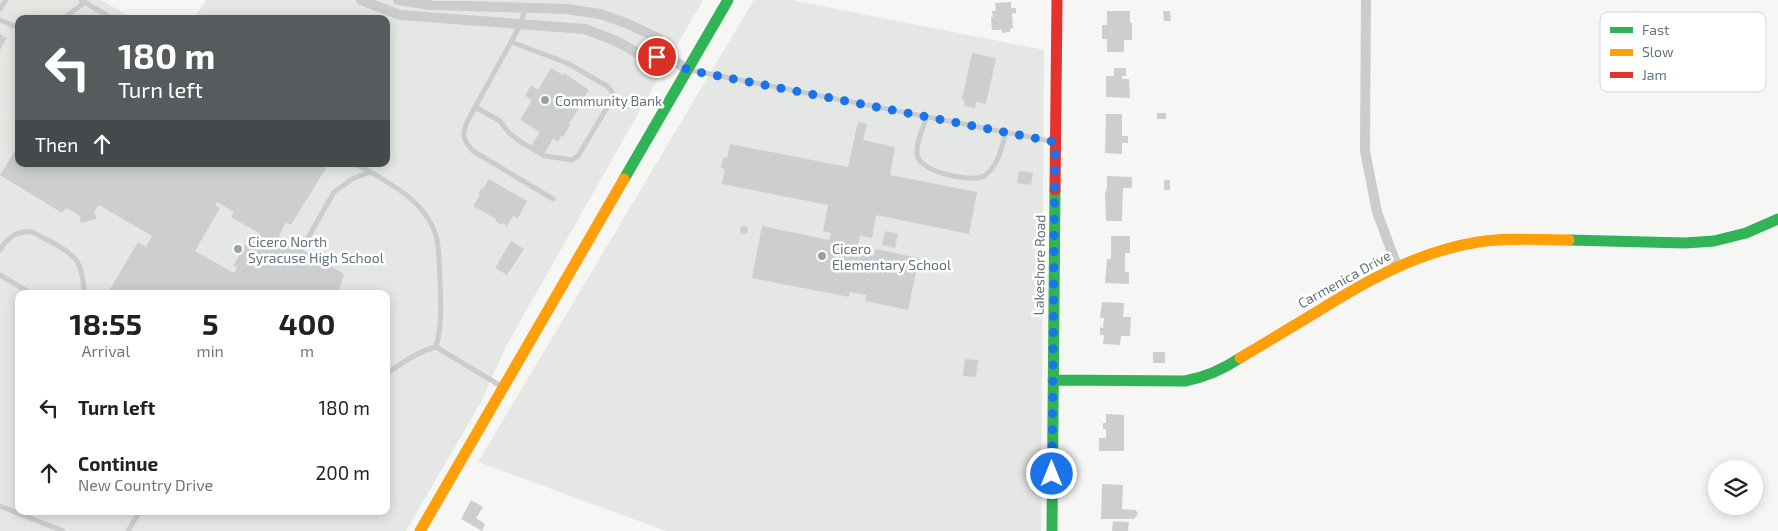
<!DOCTYPE html>
<style>
:root{--surface:#fff;--page:#f6f6f6;--text:#222;--muted:#767676}
body{margin:0;font-family:"Exo 2",sans-serif;background:var(--page);color:var(--text);height:100vh;display:flex;flex-direction:column;font-size:19px;white-space:nowrap}
*{box-sizing:border-box;margin:0}
p{font-size:16px;color:var(--muted)}
.icon{flex:none;width:28px;height:28px;fill:none;stroke:currentColor;stroke-width:2;stroke-linecap:round;stroke-linejoin:round}
.map{position:relative;flex:1;overflow:hidden}
.sheet{position:absolute;left:15px;top:290px;width:375px;height:225px;display:flex;flex-direction:column;background:var(--surface);border-radius:10px;box-shadow:0 2px 12px #0003}
.sheet>*{flex:none}
.banner{position:absolute;left:15px;top:15px;width:375px;height:152px;border-radius:10px;box-shadow:0 2px 12px #0003;background:#565c5e;color:#fff;overflow:hidden}
.buttons{position:absolute;left:1708px;top:460px;display:grid;gap:10px}
.buttons a{display:grid;place-items:center;width:55px;height:55px;border-radius:50%;background:var(--surface);box-shadow:0 2px 12px #0003;font-size:25px}
.pin{position:absolute;display:grid;place-items:center;width:42px;height:42px;color:#fff;margin:-21px;border:2px solid #fff;border-radius:50%;box-shadow:0 1px 5px #0007}
.me{position:absolute;width:55px;margin:-28px;rotate:0deg;stroke-linejoin:round;filter:drop-shadow(0 0 4px #0008)}
.turn{display:flex;align-items:center;gap:18px;height:105px;padding:0 20px;font-size:22px}
.turn .icon{width:65px;height:65px;stroke-width:2.5}
.turn b{display:block;font-size:35px;line-height:42px}
.then{display:flex;align-items:center;height:48px;padding:0 20px;background:#0003;gap:10px;font-size:19px}
.eta{display:flex;justify-content:space-evenly;align-items:center;height:85px;text-align:center}
.eta b{font-size:30px;font-weight:700;line-height:35px}
ul{padding:0;list-style:none}
li{display:flex;align-items:center;gap:15px;height:65px;padding:0 20px}
li div{flex:1}
li b{display:block;font-size:19px}
li em{font-style:normal}
.map>svg:first-child{display:block}
.built{fill:#e5e7e5;fill-rule:evenodd}
.green{fill:#e5e8e2}
.building{fill:#cdcfcf;fill-rule:evenodd}
.lines{fill:none;stroke-linecap:round;stroke-linejoin:round}
.lane{stroke:#cbcccc;stroke-width:5}
.street{stroke:#cbcccc;stroke-width:10}
.fast{stroke:#30b455;stroke-width:11}
.slow{stroke:#ff9f0a;stroke-width:11}
.jam{stroke:#e5322d;stroke-width:11}
.route{stroke:#1a73e8;stroke-width:9;stroke-dasharray:0 16.2}
.poi-dot{fill:#96a2a8;stroke:#fff;stroke-width:2}
.labels{text-anchor:middle;dominant-baseline:central;stroke-width:5;stroke-linejoin:round;paint-order:stroke}
.poi-label{font-size:14px;fill:#62757f;stroke:#fff;text-anchor:start}
.street-label{font-size:14px;fill:#62757f;stroke:#fff}
.key{fill:#fff;stroke:#d0d6d9;stroke-width:1}
.key-label{font-size:14px;fill:#62757f}
</style>
<div class="map">
<svg width="1778" height="531" viewBox="0 0 1778 531">
<rect width="100%" height="100%" fill="#f6f6f5"/>
<!-- built -->
<path class="built" d="M0,0H101L134,19H19V164H386V19H194L206,0H703L506,346L481,402L406,531H0ZM19,294H386V511H19Z
M754,0H791L1044,50L1041,531H666L478,462Z"/>
<!-- green -->
<path class="green" d="M22,0H61C64,9 60,15 52,19H27C20,14 20,8 22,0Z
M12,45H19C19,58 23,93 8,96L0,92V62Z
M0,113L19,124V129L0,160Z"/>
<!-- building -->
<path class="building" d="M1011,2V8H1016V13L1012,14L1013,28L1010,29V32L1002,33V30H992L991,17H993L992,11H996L995,3Z
M1107,11H1130V23H1132V40H1124V52H1107V39H1102V25H1107Z
M1163,11H1170L1171,21H1164Z
M0,34L7,38L0,50Z
M972,53L996,58L986,104L976,102L975,108L964,106L965,100L962,99Z
M551,68L563,75L564,73L589,90L585,96L587,97L569,123L571,124L563,137L561,136L558,142L553,139L544,154L531,146L540,132L520,120L532,100L525,96L531,85L538,90Z
M1114,68H1126V76H1122V79H1129L1130,98L1106,97V76H1114Z
M19,90V102L14,99Z
M1157,113H1166V119H1157Z
M1106,114H1122V136H1128V143H1122V154L1105,153Z
M858,122L867,124L863,140L895,147L890,175L977,192L969,234L876,215L872,238L860,236L856,252L874,256L875,249L919,258L908,310L865,301L866,295L850,292L849,297L752,278L762,226L829,240L831,233L823,231L828,205L722,184L725,169L721,168L723,157L727,158L730,144L848,167Z
M19,144V164H320L326,168L291,225L286,222L279,236L344,274L340,286L337,294H252L245,290L243,294H107L138,242L146,247L152,236L99,205L94,212L97,219L81,223L79,215L66,208L62,213L0,175ZM217,202L234,212L231,217L259,233L255,239L250,237L233,266L237,268L234,273L195,251L220,208L215,206Z
M1019,171L1033,173L1031,185L1017,183Z
M1107,176L1132,177V188H1123L1122,221H1106L1105,194L1107,188Z
M489,179L527,201L518,218L513,216L507,226L503,223L502,225L495,221L496,219L473,206L480,195L478,194L481,188L483,189Z
M1164,180H1170V190H1164Z
M740 230a4 4 0 1 1 8 0a4 4 0 1 1-8 0Z
M885,231L898,234L895,248L882,245Z
M1111,236H1130V253H1125V272H1129V284L1105,283L1107,259H1111Z
M511,241L524,249L507,275L495,268Z
M1102,302L1124,303L1123,317H1131L1130,336H1121L1120,345L1103,344L1104,335H1100V327L1103,328L1104,318H1100Z
M1153,352H1165V363H1153Z
M965,359L978,360L976,377L963,376Z
M1106,414L1124,415V451H1099V438H1106V429H1103V423H1106Z
M1102,484L1123,485L1122,509L1136,510L1138,514L1134,519H1101Z
M471,500L483,507L476,518L485,524L482,531L461,519Z
M1113,521L1129,522L1128,531H1112Z"/>
<g class="lines">
<!-- lane -->
<path class="lane" d="M81,0L113,19
M525,8L521,24L468,120C461,135 463,140 473,151L553,199
M0,9L6,0
M63,19L85,2
M0,20L19,28
M690,70L1055,142
M475,107L500,121L509,133L521,142L545,156L572,160L578,156L611,101C614,94 612,91 607,86L567,63L511,42
M927,117C923,128 916,141 917,154C918,172 971,183 984,176C998,167 1002,147 1006,132
M356,164C387,182 425,199 436,236C440,250 439,268 440,282C441,304 442,325 436,347L501,386
M0,250C8,237 17,230 32,232C45,239 71,250 78,263C83,272 83,284 85,294
M301,250L334,192L352,179L370,172
M0,275L32,294
M386,374C402,363 417,352 436,347
M0,506L63,531
M128,531L140,511"/>
<!-- street -->
<path class="street" d="M361,0L400,15L585,29L616,41L647,58L668,57
M398,0L431,5L567,9L600,14L626,23L658,38L668,57L688,70
M1366,0L1365,151L1377,212L1397,266"/>
<!-- fast -->
<path class="fast" d="M624,179L728,0
M1569,240L1685,243L1714,241L1746,233L1778,219
M1053,380L1185,381C1206,377 1222,370 1240,358
M1052,531L1055,190"/>
<!-- slow -->
<path class="slow" d="M1240,358C1265,343 1290,328 1315,313C1366,281 1417,252 1478,242C1508,237 1539,240 1569,240
M420,531L624,179"/>
<!-- jam -->
<path class="jam" d="M1055,190L1057,0"/>
</g>
<g class="lines">
<!-- route -->
<path class="route" d="M657,57H668L688,70L1055,142L1052,474"/>
</g>
<!-- markers -->
<g class="poi-dot">
<circle cx="545" cy="100" r="5"/>
<circle cx="238" cy="249" r="5"/>
<circle cx="822" cy="256" r="5"/>
</g>
<g class="labels">
<!-- poi labels -->
<g class="poi-label">
<text x="555" y="100">Community Bank</text>
<text x="248" y="241">Cicero North<tspan x="248" dy="16">Syracuse High School</tspan></text>
<text x="832" y="248">Cicero<tspan x="832" dy="16">Elementary School</tspan></text>
</g>
<!-- street labels -->
<g class="street-label">
<text transform="translate(1039 265) rotate(-89)">Lakeshore Road</text>
<text transform="translate(1344 279) rotate(-29)">Carmenica Drive</text>
</g>
</g>
<!-- legend -->
<rect x="1600" y="12" width="166" height="80" rx="8" class="key"/>
<rect x="1610" y="27" width="23" height="6" fill="#30b455"/>
<rect x="1610" y="49" width="23" height="7" fill="#ff9f0a"/>
<rect x="1610" y="72" width="23" height="6" fill="#e5322d"/>
<g class="key-label">
<text x="1642" y="35">Fast</text>
<text x="1642" y="57">Slow</text>
<text x="1642" y="80">Jam</text>
</g>
</svg>
<div class="buttons">
<a><svg class="icon" aria-label="layers" viewBox="0 0 24 24"><path d="M12 4l9 5-9 5-9-5zM3 14l9 5 9-5"/></svg></a>
</div>
<div class="pin" style="left:657px;top:57px;background:#d93025"><svg class="icon" aria-label="arrive" viewBox="0 0 24 24"><path d="M6 21V4h12l-3 4 3 4H6"/></svg></div>
<svg class="me" style="left:1052px;top:474px" viewBox="-20 -20 40 40"><circle r="17" fill="#1a73e8" stroke="#fff" stroke-width="3"/><path d="M0-11L8 9 0 5-8 9z" fill="#fff"/></svg>
<div class="banner">
<div class="turn"><svg class="icon" aria-label="left" viewBox="0 0 24 24"><path d="M17 20v-9H6M10 6l-5 5 5 5"/></svg><div><b>180 m</b>Turn left</div></div>
<div class="then">Then<svg class="icon" aria-label="ahead" viewBox="0 0 24 24"><path d="M12 20V5M6 11l6-6 6 6"/></svg></div>
</div>
<section class="sheet">
<div class="eta">
<div><b>18:55</b><p>Arrival</p></div>
<div><b>5</b><p>min</p></div>
<div><b>400</b><p>m</p></div>
</div>
<ul>
<li><svg class="icon" aria-label="left" viewBox="0 0 24 24"><path d="M17 20v-9H6M10 6l-5 5 5 5"/></svg><div><b>Turn left</b></div><em>180 m</em></li>
<li><svg class="icon" aria-label="ahead" viewBox="0 0 24 24"><path d="M12 20V5M6 11l6-6 6 6"/></svg><div><b>Continue</b><p>New Country Drive</p></div><em>200 m</em></li>
</ul>
</section>
</div>
